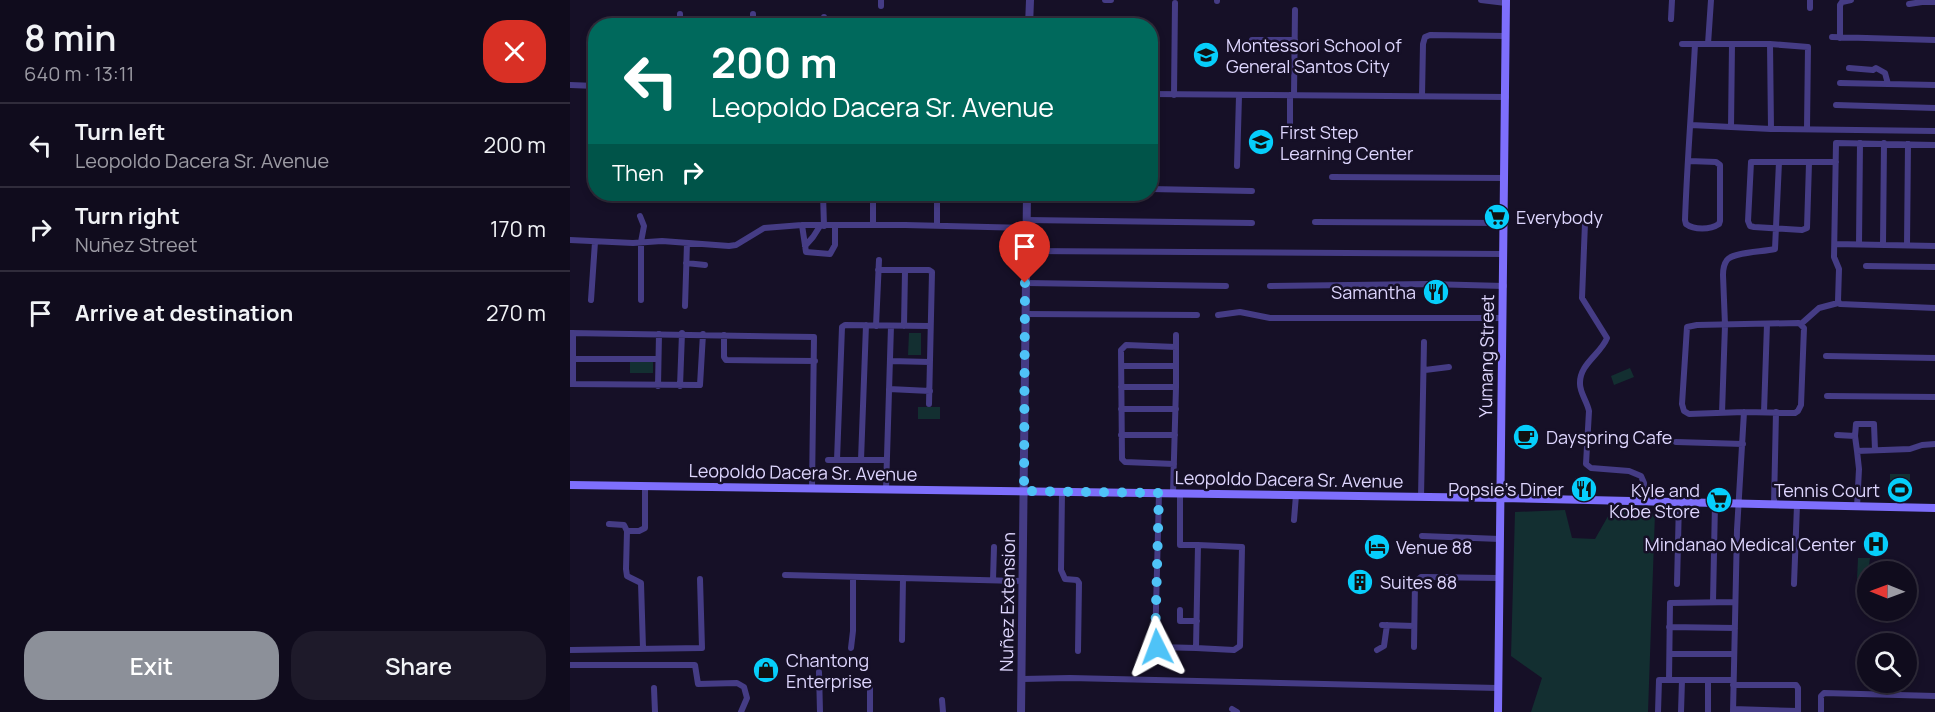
<!DOCTYPE html>
<meta charset="utf-8">
<style>
:root{--surface:#100c1d;--page:#1e1a2a;--text:#f1f3f6;--muted:#9c9ba4;--line:#302c3b;--accent:#8c9099}
body{margin:0;font-family:Manrope,sans-serif;background:var(--page);color:var(--text);height:100vh;display:flex;flex-direction:column;font-size:22px;white-space:nowrap}
*{box-sizing:border-box;margin:0}
p{font-size:20px;color:var(--muted)}
.icon{flex:none;width:33px;height:33px;fill:none;stroke:currentColor;stroke-width:2;stroke-linecap:round;stroke-linejoin:round}
.map{position:relative;flex:1;overflow:hidden}
.panel{display:flex;flex-direction:column;background:var(--surface);width:570px}
.panel>*{flex:none}
.guide{position:absolute;left:18px;top:18px;width:570px;height:183px;border-radius:24px;box-shadow:0 3px 9px #0003,0 0 0 2px var(--line);background:#00695c;color:#fff;overflow:hidden}
.needle{width:39px;rotate:271deg}
.fabs{position:absolute;left:1287px;top:561px;display:grid;gap:12px}
.fabs a{display:grid;place-items:center;width:60px;height:60px;border-radius:50%;background:var(--surface);box-shadow:0 3px 9px #0003,0 0 0 2px var(--line);font-size:30px}
.pin{position:absolute;display:grid;place-items:center;width:51px;height:51px;color:#fff;margin:-62px -26px;border-radius:50% 50% 50% 0;rotate:-45deg;box-shadow:0 0 6px #0007}
.pin .icon{rotate:45deg}
.me{position:absolute;width:66px;margin:-33px;rotate:357deg;stroke-linejoin:round;filter:drop-shadow(0 0 4px #0008)}
.turn{display:flex;align-items:center;gap:21px;height:126px;padding:0 24px;font-size:27px}
.turn .icon{width:78px;height:78px;stroke-width:2.5}
.turn b{display:block;font-size:42px;line-height:51px}
.then{display:flex;align-items:center;height:57px;padding:0 24px;background:#0003;gap:12px;font-size:22px}
.round{display:grid;place-items:center;flex:none;width:63px;height:63px;border-radius:24px;background:var(--page)}
.summary{display:flex;align-items:center;justify-content:space-between;height:102px;padding:0 24px}
h1{font-size:36px;font-weight:600;line-height:45px}
.primary-button{display:flex;gap:12px;margin-top:auto;padding:12px 24px}
.primary-button a{flex:1;height:69px;border-radius:24px;background:var(--accent);color:#fff;font-size:24px;font-weight:600;line-height:69px;text-align:center}
.primary-button a+a{background:var(--page);color:var(--text)}
ul{padding:0;list-style:none}
li{display:flex;align-items:center;gap:18px;height:84px;padding:0 24px;border-top:2px solid var(--line)}
li div{flex:1}
li b{display:block;font-size:22px}
li em{font-style:normal}
main{display:flex;flex:1;min-height:0}
.map>svg:first-child{display:block}
.green{fill:#132f31}
.lines{fill:none;stroke-linecap:round;stroke-linejoin:round}
.minor{stroke:#453c85;stroke-width:6}
.tertiary{stroke:#453c85;stroke-width:8}
.secondary{stroke:#7e6ffc;stroke-width:8}
.route{stroke:#4fc3f7;stroke-width:10;stroke-dasharray:0 18}
.labels{text-anchor:middle;dominant-baseline:central;stroke-width:5;stroke-linejoin:round;paint-order:stroke}
.poi-label{font-size:18px;fill:#ded6fe;stroke:#161027;text-anchor:start}
.street-label{font-size:18px;fill:#ded6fe;stroke:#161027}
</style>
<main>
<section class="panel">
<div class="summary"><div><h1>8 min</h1><p>640 m · 13:11</p></div><a class="round" style="background:#d93025;color:#fff"><svg class="icon" aria-label="close" viewBox="0 0 24 24"><path d="M6 6l12 12M18 6L6 18"/></svg></a></div>
<ul>
<li><svg class="icon" aria-label="left" viewBox="0 0 24 24"><path d="M17 20v-9H6M10 6l-5 5 5 5"/></svg><div><b>Turn left</b><p>Leopoldo Dacera Sr. Avenue</p></div><em>200 m</em></li>
<li><svg class="icon" aria-label="right" viewBox="0 0 24 24"><path d="M7 20v-9h11M14 6l5 5-5 5"/></svg><div><b>Turn right</b><p>Nuñez Street</p></div><em>170 m</em></li>
<li><svg class="icon" aria-label="arrive" viewBox="0 0 24 24"><path d="M6 21V4h12l-3 4 3 4H6"/></svg><div><b>Arrive at destination</b></div><em>270 m</em></li>
</ul>
<div class="primary-button"><a>Exit</a><a>Share</a></div>
</section>
<div class="map">
<svg width="1365" height="712" viewBox="0 0 1365 712">
<rect width="100%" height="100%" fill="#161027"/>
<!-- green -->
<path class="green" d="M339,333H351V355H338Z
M60,361H83V373H60Z
M1060,368L1064,377L1044,385L1041,376Z
M348,407H370V419H348Z
M1320,474H1340V482H1320Z
M1320,485L1340,486L1339,494H1320Z
M995,510L1002,538L1025,539L1041,511L1085,513L1078,712H961L972,678L941,656L945,512Z
M1288,558H1300L1297,581L1287,580Z"/>
<g class="lines">
<!-- minor -->
<path class="minor" d="M535,0H541
M647,0V1
M911,0L936,3
M1339,4L1352,2H1365
M311,6V0
M1240,8V0
M183,14V26
M254,17V26
M1101,19L1102,0
M37,26V24
M110,26V14
M148,26V21
M292,26V23
M409,26V20
M1262,37L1365,40
M1270,38V5L1272,2L1281,0
M682,40H725
M1112,44H1200L1238,47L1237,128
M1138,44L1141,0
M1200,44L1201,129
M1279,68L1303,70L1306,68L1315,73L1318,84
M1270,83L1365,85
M0,85L26,86
M580,94L936,97
M604,95L605,3
M720,95V127
M724,95L725,10
M852,96L853,44L855,37L860,35L936,36
M1266,105L1365,108
M1121,125L1201,129L1365,131
M1161,127L1162,44
M1365,145L1266,143L1264,257L1269,269L1268,301L1270,304L1365,308
M1119,161L1146,162L1150,165V221L1149,224C1140,230 1124,230 1116,224L1115,220C1117,162 1122,103 1125,44
M1239,163L1237,228L1232,230L1184,227L1180,226L1178,221L1181,162H1266
M667,166L669,96
M762,177L935,178
M580,189L682,191
M253,194L254,226
M367,194V225
M303,196V225
M70,216L74,226L71,242V300
M456,220L682,223
M745,222L935,223
M1015,223L1012,298L1037,338C1031,354 1009,364 1010,384C1010,393 1017,401 1019,411L1016,464L1021,468L1059,471L1071,476L1074,483L1073,501
M232,225L236,252L260,254L265,245V226
M0,240L63,243L92,241L159,246L166,245L194,228L232,225H335L456,228
M1265,244L1365,246
M1289,244L1290,143
M1313,244L1314,143
M1337,245L1338,144
M235,246L243,237L250,226
M456,251L934,254
M116,263L135,265
M1296,266L1365,267
M308,270H359L362,272L359,404
M455,283L656,286
M700,286L858,284L934,286
M21,300L25,242
M115,306L117,243
M455,314L627,315
M648,315L670,312L700,318H933
M1229,323L1234,328L1231,405L1228,411L1225,413L1174,412L1119,414L1114,411L1112,404L1117,327L1127,325Z
M1231,324L1249,308L1268,303
M306,326L309,260
M334,326L335,271
M0,333L244,337L242,488
M154,335V357L156,360L245,361
M1256,356L1365,358
M3,359H88
M320,361L360,362
M552,366H606
M855,370L879,367
M0,384L130,385L133,334
M3,384V333
M88,386L89,334
M110,386L112,333
M551,387H606
M319,389L360,391
M1257,396L1365,397
M551,409H606
M1194,412L1197,324
M1152,413L1155,325L1153,275C1153,270 1154,264 1157,260C1163,252 1193,252 1205,249L1209,162
M551,435H605
M1267,435L1285,436
M1106,442L1173,444
M1305,450L1304,424H1286L1285,436L1287,451L1340,449L1352,445L1365,444
M258,460H317
M267,460L272,327L275,325L360,326
M291,460L296,325
M604,464L555,462L552,459L551,350L556,345L606,347
M316,489L321,326
M492,492L491,570L495,579L507,580L509,583L508,651
M589,493L585,646L587,647L626,648L628,545H610V494
M603,493L606,387V335
M851,497L854,342
M1204,504L1206,412
M1287,507L1289,469L1287,451
M724,520L726,495
M39,524L54,525L57,531
M852,536L930,539
M215,575L452,581
M423,580L424,547
M1107,584L1109,502
M1224,584L1227,505
M1143,602L1145,503
M610,610V621H627
M812,625L844,626
M1099,627L1165,628
M332,640L333,578
M844,647L845,582L851,577H855L929,578
M73,648L71,583L57,576L56,569L57,531H69L75,528V486
M281,648L283,631V577
M626,648L664,650L670,646L672,547L628,545
M0,650L132,648L130,579
M807,650L814,646L817,625
M1100,654H1164
M0,665H125L128,684L167,683L174,687L177,698L171,712
M249,672L250,712
M452,679L500,678L928,688
M1099,680L1100,603L1165,602
M300,683V712
M1163,685H1226L1228,688V712
M84,688L85,712
M372,700L373,712
M662,709L667,712
M1163,709L1228,711
M1088,712L1089,680H1163
M1111,712L1112,680
M1138,712V681
M1163,712L1167,530L1174,412
M1251,712V696L1254,693L1365,696"/>
<!-- tertiary -->
<path class="tertiary" d="M459,26L460,0
M451,712L457,194"/>
<!-- secondary -->
<path class="secondary" d="M0,485L930,498L1365,508
M928,712L936,0"/>
</g>
<g class="lines">
<!-- route -->
<path class="route" d="M455,283L454,491L589,493L585,644L587,647"/>
</g>
<!-- icons -->
<defs>
<g id="school-disc" transform="scale(1.35)"><circle r="9.5" fill="#06cefb" stroke="#161027"/><path d="M0-5L7-2L0 1L-7-2ZM-4 1L0 2.5L4 1V4Q0 6-4 4Z" fill="#111"/></g>
<g id="supermarket-disc" transform="scale(1.35)"><circle r="9.5" fill="#06cefb" stroke="#161027"/><path d="M-6-5.5h2.5l.6 2H6L4.5 2H-2.5L-4.4-4H-6ZM-1.5 3.2a1.3 1.3 0 1 0 .1 0ZM3 3.2a1.3 1.3 0 1 0 .1 0Z" fill="#111"/></g>
<g id="restaurant-disc" transform="scale(1.35)"><circle r="9.5" fill="#06cefb" stroke="#161027"/><path d="M-5-6h1v4h1v-4h1v4h1v-4h1v5L-1.5 .5V6h-2V.5L-5-1ZM5-6V6H3V1.5H1.5Q1.5-4 5-6Z" fill="#111"/></g>
<g id="cafe-disc" transform="scale(1.35)"><circle r="9.5" fill="#06cefb" stroke="#161027"/><path d="M-5.5-4.5H6V0H3Q3 3.5 0 3.5H-2.5Q-5.5 3.5-5.5 0ZM3-3.2v2h1.7v-2ZM-6 4.5H4V6H-6Z" fill="#111"/></g>
<g id="stadium-disc" transform="scale(1.35)"><circle r="9.5" fill="#06cefb" stroke="#161027"/><path d="M0-5a6.5 5 0 1 0 0 10a6.5 5 0 1 0 0-10ZM-3.5-1.8h7v3.6h-7Z" fill="#111"/></g>
<g id="hospital-disc" transform="scale(1.35)"><circle r="9.5" fill="#06cefb" stroke="#161027"/><path d="M-5-5h3v3.5h4V-5h3V5h-3V1.5h-4V5h-3Z" fill="#111"/></g>
<g id="hotel-disc" transform="scale(1.35)"><circle r="9.5" fill="#06cefb" stroke="#161027"/><path d="M-6-4.5h1.5V1H6V5H4.5V3h-9V5H-6ZM-4 0a1.8 1.8 0 1 1 3.6 0ZM.5 0V-2.5h3Q6-2.5 6 0Z" fill="#111"/></g>
<g id="building-disc" transform="scale(1.35)"><circle r="9.5" fill="#06cefb" stroke="#161027"/><path d="M-4-6H4V6H1V3H-1V6H-4ZM-2.5-4.3h1.7v1.8h-1.7ZM.8-4.3h1.7v1.8H.8ZM-2.5-1h1.7V.8h-1.7ZM.8-1h1.7V.8H.8Z" fill="#111"/></g>
<g id="shop-disc" transform="scale(1.35)"><circle r="9.5" fill="#06cefb" stroke="#161027"/><path d="M-5-2.5h2.3a2.7 3.5 0 0 1 5.4 0H5L5.5 6h-11ZM-1.5-2.5h3a1.5 2.3 0 0 0-3 0Z" fill="#111"/></g>
</defs>
<g fill-rule="evenodd">
<use href="#school-disc" x="636" y="55"/>
<use href="#school-disc" x="691" y="142"/>
<use href="#supermarket-disc" x="927" y="217"/>
<use href="#restaurant-disc" x="866" y="292"/>
<use href="#cafe-disc" x="956" y="437"/>
<use href="#restaurant-disc" x="1014" y="489"/>
<use href="#stadium-disc" x="1330" y="490"/>
<use href="#supermarket-disc" x="1149" y="500"/>
<use href="#hospital-disc" x="1306" y="544"/>
<use href="#hotel-disc" x="807" y="547"/>
<use href="#building-disc" x="790" y="582"/>
<use href="#shop-disc" x="196" y="670"/>
</g>
<g class="labels">
<!-- poi labels -->
<g class="poi-label">
<text x="656" y="45">Montessori School of<tspan x="656" dy="21">General Santos City</tspan></text>
<text x="710" y="132">First Step<tspan x="710" dy="21">Learning Center</tspan></text>
<text x="946" y="217">Everybody</text>
<text x="846" y="292" text-anchor="end">Samantha</text>
<text x="976" y="437">Dayspring Cafe</text>
<text x="994" y="489" text-anchor="end">Popsie's Diner</text>
<text x="1130" y="490" text-anchor="end">Kyle and<tspan x="1130" dy="21">Kobe Store</tspan></text>
<text x="1310" y="490" text-anchor="end">Tennis Court</text>
<text x="1286" y="544" text-anchor="end">Mindanao Medical Center</text>
<text x="826" y="547">Venue 88</text>
<text x="810" y="582">Suites 88</text>
<text x="216" y="660">Chantong<tspan x="216" dy="21">Enterprise</tspan></text>
</g>
<!-- street labels -->
<g class="street-label">
<text transform="translate(916 356) rotate(-89)">Yumang Street</text>
<text transform="translate(233 472) rotate(1)">Leopoldo Dacera Sr. Avenue</text>
<text transform="translate(719 479) rotate(1)">Leopoldo Dacera Sr. Avenue</text>
<text transform="translate(437 602) rotate(-89)">Nuñez Extension</text>
</g>
</g>
</svg>
<div class="fabs">
<a><svg class="needle" viewBox="-14 -14 28 28"><path d="M0-13l5 13h-10z" fill="#e53935"/><path d="M0 13l5-13h-10z" fill="#9c9ba4"/></svg></a>
<a><svg class="icon" aria-label="search" viewBox="0 0 24 24"><circle cx="10" cy="10" r="6"/><path d="M15 15l6 6"/></svg></a>
</div>
<div class="pin" style="left:455px;top:283px;background:#d93025"><svg class="icon" aria-label="arrive" viewBox="0 0 24 24"><path d="M6 21V4h12l-3 4 3 4H6"/></svg></div>
<svg class="me" style="left:587px;top:647px" viewBox="-20 -20 40 40"><path d="M0-17L14 15 0 8-14 15z" fill="#4fc3f7" stroke="#fff" stroke-width="4"/></svg>
<div class="guide">
<div class="turn"><svg class="icon" aria-label="left" viewBox="0 0 24 24"><path d="M17 20v-9H6M10 6l-5 5 5 5"/></svg><div><b>200 m</b>Leopoldo Dacera Sr. Avenue</div></div>
<div class="then">Then<svg class="icon" aria-label="right" viewBox="0 0 24 24"><path d="M7 20v-9h11M14 6l5 5-5 5"/></svg></div>
</div>
</div>
</main>
